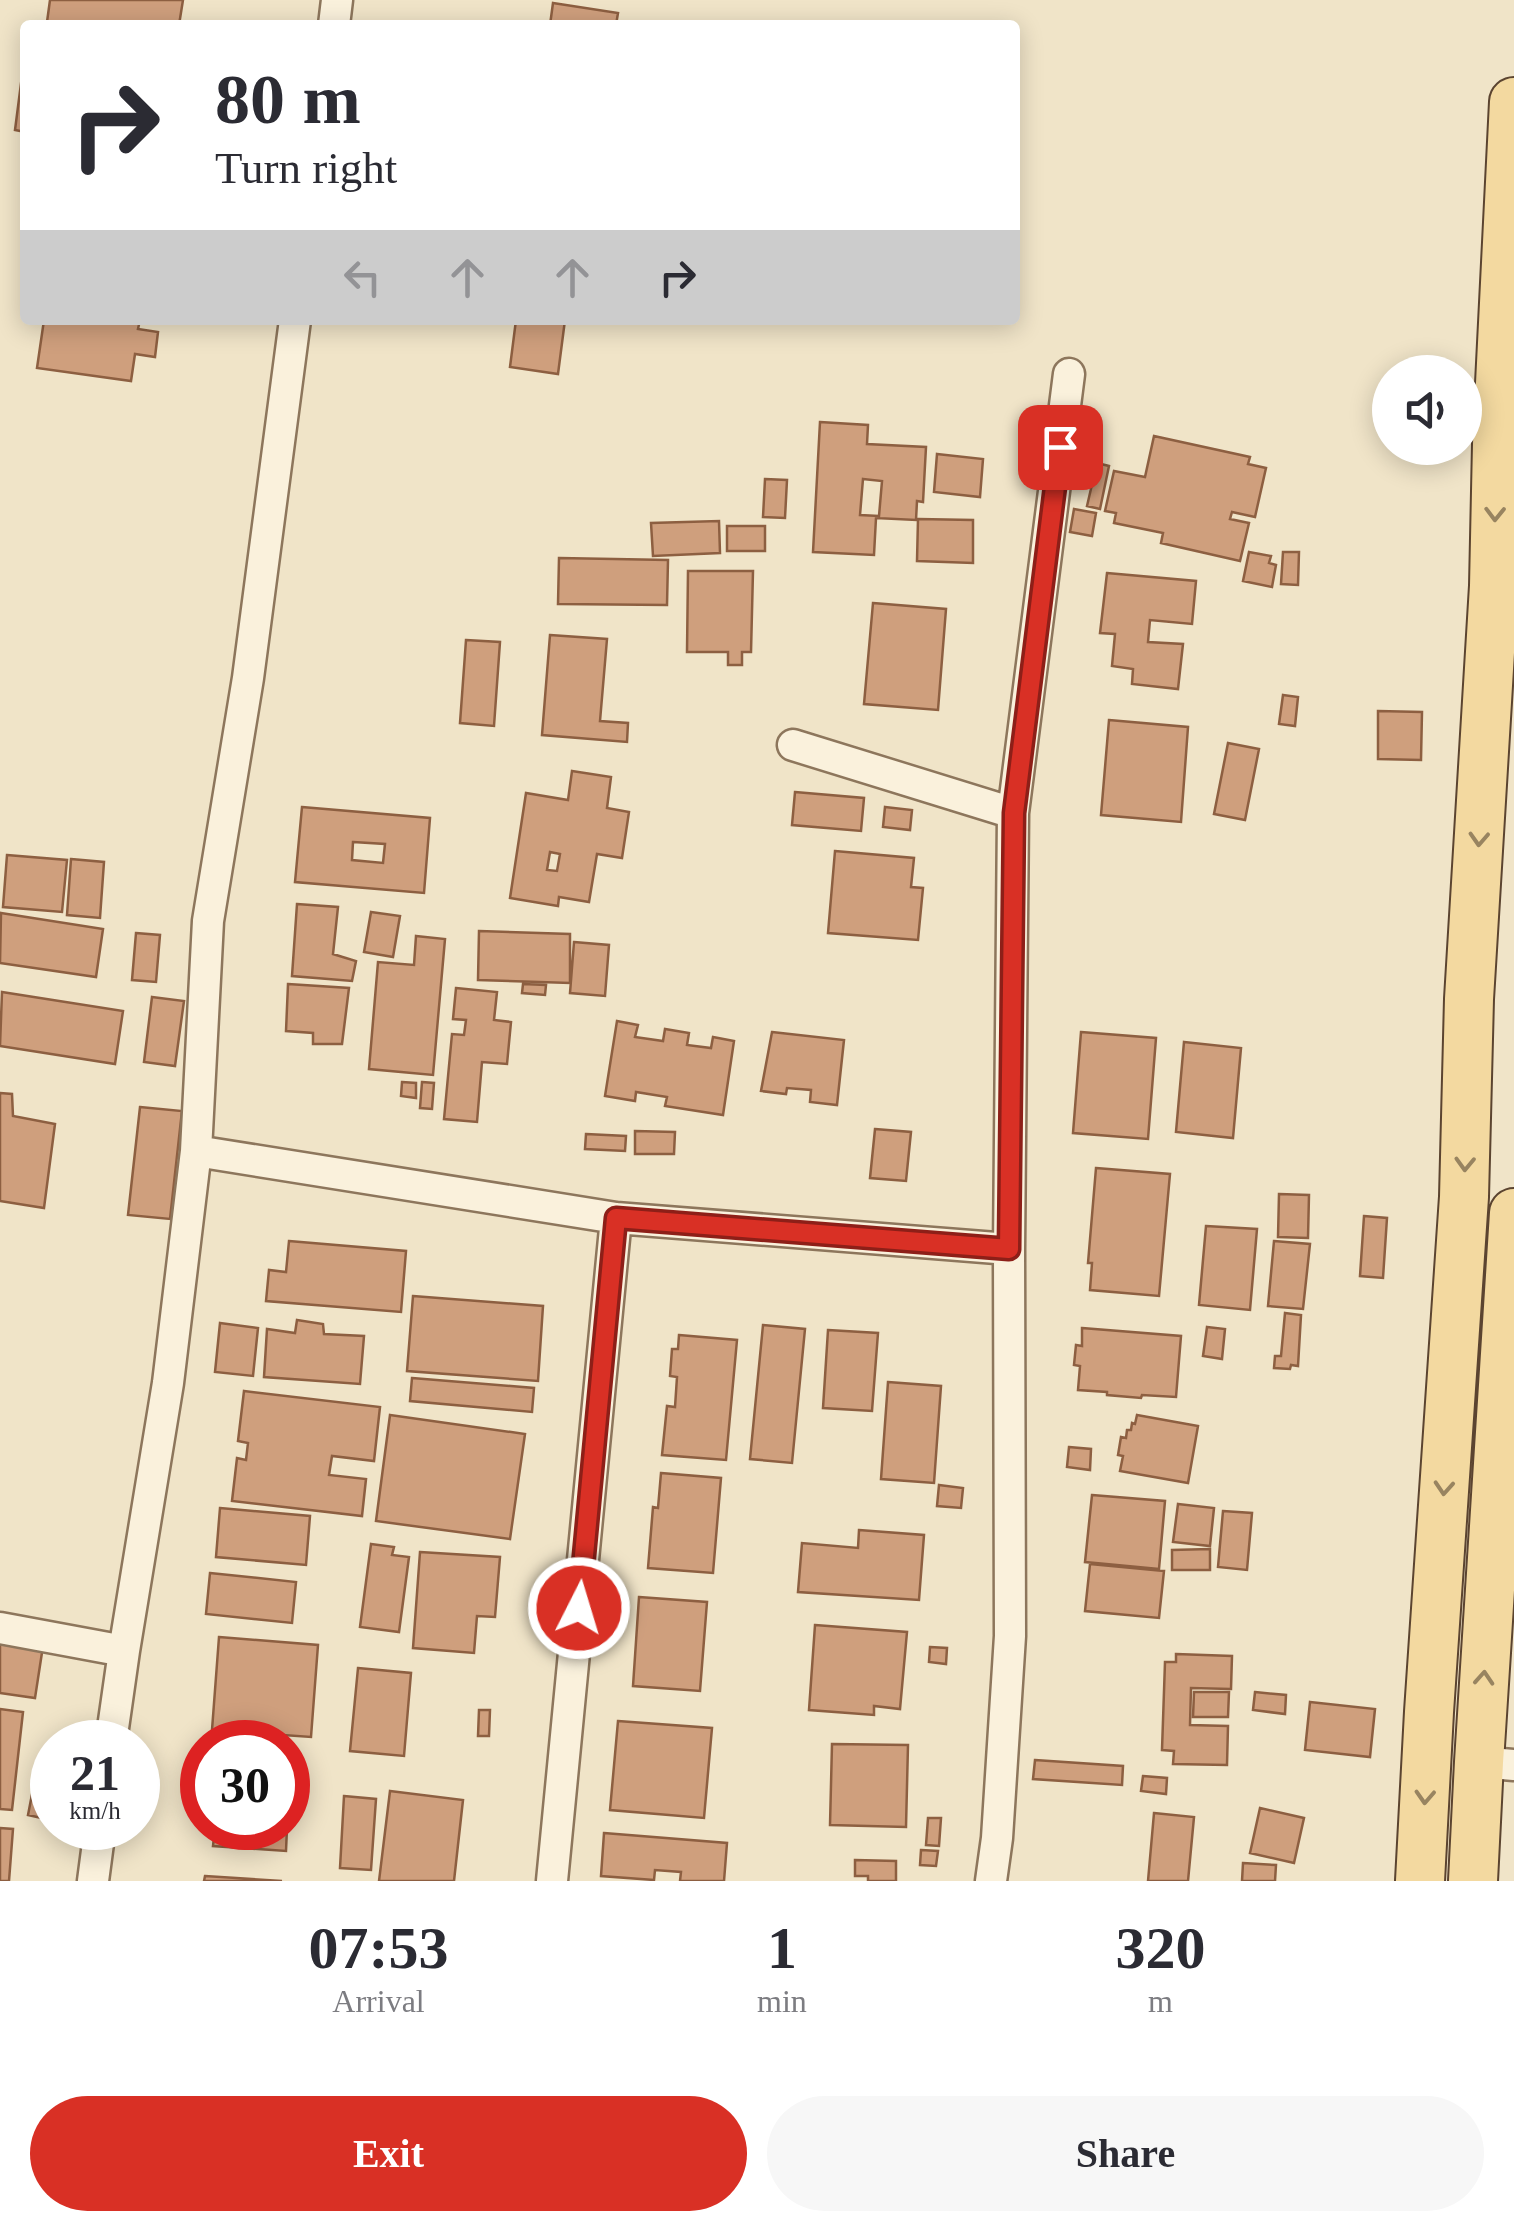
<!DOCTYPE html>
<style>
:root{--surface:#fff;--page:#f7f7f7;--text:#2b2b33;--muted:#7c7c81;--accent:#d93025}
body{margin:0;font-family:Georgia,serif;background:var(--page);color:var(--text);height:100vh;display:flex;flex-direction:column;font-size:38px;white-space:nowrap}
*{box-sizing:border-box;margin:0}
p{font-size:32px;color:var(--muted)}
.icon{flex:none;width:55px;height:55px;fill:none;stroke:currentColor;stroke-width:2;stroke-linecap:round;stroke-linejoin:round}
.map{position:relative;height:1881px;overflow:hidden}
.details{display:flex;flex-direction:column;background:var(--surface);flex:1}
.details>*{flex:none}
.guide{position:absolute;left:20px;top:20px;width:1000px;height:305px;border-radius:10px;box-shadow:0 5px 25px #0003;background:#fff;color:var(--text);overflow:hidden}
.controls{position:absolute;left:1372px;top:355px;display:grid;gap:20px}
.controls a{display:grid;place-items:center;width:110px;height:110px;border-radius:50%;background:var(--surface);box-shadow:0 5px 25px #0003;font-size:50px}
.speed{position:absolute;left:30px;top:1720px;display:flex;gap:20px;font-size:50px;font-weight:700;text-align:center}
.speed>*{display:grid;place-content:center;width:130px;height:130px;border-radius:50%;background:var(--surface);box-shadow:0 5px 25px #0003;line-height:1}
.speed small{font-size:25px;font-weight:400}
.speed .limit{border:15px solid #d22;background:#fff;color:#111}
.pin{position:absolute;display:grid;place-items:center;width:85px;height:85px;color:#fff;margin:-42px;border-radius:20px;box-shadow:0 5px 15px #0006}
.me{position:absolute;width:110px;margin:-55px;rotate:5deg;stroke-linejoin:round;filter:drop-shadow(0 0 8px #0008)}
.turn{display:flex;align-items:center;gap:35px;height:210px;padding:0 30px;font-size:45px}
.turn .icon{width:130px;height:130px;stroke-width:2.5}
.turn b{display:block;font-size:70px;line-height:85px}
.lanes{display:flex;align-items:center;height:95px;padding:0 30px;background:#0003;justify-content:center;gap:50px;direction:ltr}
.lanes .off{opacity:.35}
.eta{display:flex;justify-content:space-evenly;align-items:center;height:170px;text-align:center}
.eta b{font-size:60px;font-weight:800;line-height:70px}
.action{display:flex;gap:20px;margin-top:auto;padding:20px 30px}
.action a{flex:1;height:115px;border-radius:60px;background:var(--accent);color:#fff;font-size:40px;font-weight:800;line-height:115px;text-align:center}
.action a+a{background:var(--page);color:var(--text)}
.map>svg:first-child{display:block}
.building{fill:#cf9f7d;stroke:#8d5f41;stroke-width:2.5;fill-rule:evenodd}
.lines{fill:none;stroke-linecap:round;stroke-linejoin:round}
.minor-casing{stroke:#8d765c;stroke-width:35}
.primary-casing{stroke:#5b4430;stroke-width:52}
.minor{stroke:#faf1dc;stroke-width:30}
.primary{stroke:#f3d9a0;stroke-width:48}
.oneway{stroke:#988460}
.route-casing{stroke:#8d1f18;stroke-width:25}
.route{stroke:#d93025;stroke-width:18}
</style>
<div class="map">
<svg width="1514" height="1881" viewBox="0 0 1514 1881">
<rect width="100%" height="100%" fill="#f0e4c8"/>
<!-- building -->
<path class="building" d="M50,0H183L179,25H65L47,22Z
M553,3L618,13L616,25H550Z
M23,68H25V132L15,130Z
M44,320H140L138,329L158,332L155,357L135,354L131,381L37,368Z
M516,320H565L558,374L510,367Z
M820,422L868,425L867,444L926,447L923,502L917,501L916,520L876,518L874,555L813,552ZM863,479L882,481L879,516L860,515Z
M1154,436L1250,457L1248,464L1266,468L1255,517L1232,512L1230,519L1249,523L1240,561L1161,543L1163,533L1114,523L1116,513L1105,511L1114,471L1145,477Z
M937,454L983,459L980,497L934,492Z
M1097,463L1109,466L1100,509L1087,506Z
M765,479L787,480L785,518L763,517Z
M1074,509L1096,513L1092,536L1070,532Z
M918,519L973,520V563L917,561Z
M719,521L720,553L653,556L651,523Z
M727,526H765V551H727Z
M1249,552L1271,556L1269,563L1276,565L1272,587L1243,581Z
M1283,552H1299L1298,585L1281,584Z
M559,558L668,560L667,605L558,604Z
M688,571H753L751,652H742V665H728V652H687Z
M1107,573L1196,581L1192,624L1150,620L1148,642L1183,644L1178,689L1132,684L1133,669L1112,666L1115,634L1100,633Z
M873,603L946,609L938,710L864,704Z
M550,635L607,639L600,721L628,723L627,742L542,735Z
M466,640L500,642L494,726L460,723Z
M1283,695L1298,697L1295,726L1279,724Z
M1378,711L1422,712L1421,760L1378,759Z
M1109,720L1188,727L1181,822L1101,815Z
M1228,743L1259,749L1245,820L1214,814Z
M572,771L611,777L607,808L629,812L622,858L597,854L589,902L559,897L558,906L510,898L526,793L568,800ZM550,852L560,854L557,871L547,870Z
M795,792L864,798L861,831L792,825Z
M302,807L430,818L424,893L295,882ZM353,842L385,844L383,863L352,860Z
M885,807L912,810L910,830L883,827Z
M835,851L914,858L911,887L923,888L918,940L828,933Z
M7,855L67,860L62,912L3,907Z
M71,859L104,862L100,918L67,915Z
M297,904L338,907L333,954L356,961L352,981L292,976Z
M371,912L400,916L393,957L364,952Z
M1,913L103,929L96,977L0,963Z
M479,931L570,934V983L478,980Z
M136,933L160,935L156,982L132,980Z
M416,936L445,939L433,1075L369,1069L378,962L414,965Z
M574,942L609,945L605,996L570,993Z
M288,984L349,988L342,1044H313V1033L286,1031Z
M523,984L546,985L545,995L522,993Z
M456,988L497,992L494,1020L511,1022L507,1064L482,1062L477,1122L444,1119L452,1034L464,1035L466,1020L453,1019Z
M2,992L123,1011L115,1064L0,1046Z
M152,997L184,1001L175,1066L144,1062Z
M617,1021L638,1025L635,1037L663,1041L665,1029L689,1033L687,1045L711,1048L713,1037L734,1041L723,1115L665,1106L667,1097L636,1092L635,1101L605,1096Z
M772,1032L844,1040L837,1105L810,1102L811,1090L787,1088L786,1094L761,1091Z
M1081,1032L1156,1038L1148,1139L1073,1133Z
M1184,1042L1241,1048L1233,1138L1176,1132Z
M402,1082L416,1083V1098L401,1096Z
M422,1082L434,1083L432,1109L420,1108Z
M0,1093L12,1094L13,1116L55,1124L44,1208L0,1201Z
M140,1107L182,1111L170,1219L128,1215Z
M875,1129L911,1132L906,1181L870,1178Z
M635,1131L675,1132L674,1154H635Z
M586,1134L626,1136L625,1151L585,1149Z
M1096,1168L1170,1174L1159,1296L1090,1290L1092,1263H1088Z
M1279,1194L1309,1195L1308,1238L1278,1237Z
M1364,1216L1387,1218L1383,1278L1360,1276Z
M1206,1226L1257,1229L1250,1310L1199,1305Z
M289,1241L406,1251L401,1312L266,1301L269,1270L286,1272Z
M1274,1241L1310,1244L1303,1309L1268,1306Z
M413,1296L543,1306L538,1381L407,1371Z
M1285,1313L1301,1315L1298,1366L1291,1365L1290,1369L1274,1368L1275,1356H1281Z
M297,1320L323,1324L324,1334L364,1336L360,1384L264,1377L267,1329L295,1333Z
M220,1323L258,1328L253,1376L215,1372Z
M763,1325L805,1329L792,1463L750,1459Z
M1207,1327L1225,1329L1222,1359L1203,1356Z
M1082,1328L1181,1336L1176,1397L1142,1395L1141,1398L1107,1395V1392L1078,1390L1080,1366L1074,1365L1076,1345L1082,1346Z
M828,1330L878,1333L872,1411L823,1408Z
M679,1335L737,1340L726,1460L662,1455L667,1406L675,1407L677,1377L670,1376L672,1349H678Z
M412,1378L534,1388L532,1412L410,1401Z
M888,1382L941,1386L934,1483L881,1479Z
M244,1391L380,1407L374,1461L332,1456L329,1475L366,1479L362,1516L232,1501L237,1458L246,1460L248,1443L238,1441Z
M390,1415L525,1434L510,1539L376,1521Z
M1137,1415L1198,1426L1188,1483L1120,1471L1123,1456L1118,1455L1121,1437L1126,1438L1127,1430H1131L1132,1423L1135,1424Z
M1069,1447L1091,1449L1090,1470L1067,1467Z
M661,1473L721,1478L713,1573L648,1568L653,1507L658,1508Z
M939,1485L963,1488L961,1508L937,1506Z
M1092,1495L1165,1501L1159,1569L1085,1562Z
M1178,1504L1214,1508L1210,1546L1173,1542Z
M220,1508L310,1516L306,1565L216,1557Z
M1223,1511L1252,1513L1247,1570L1218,1567Z
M859,1530L924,1535L919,1600L798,1592L802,1543L858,1548Z
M371,1544L394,1547L392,1555L409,1557L399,1632L360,1627Z
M1210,1549V1570H1172V1550Z
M420,1552L500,1557L495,1617L477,1616L474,1653L413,1648Z
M1090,1564L1164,1571L1159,1618L1085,1611Z
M210,1573L296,1582L292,1623L206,1614Z
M639,1597L707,1602L700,1691L633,1686Z
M815,1625L907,1632L900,1709L874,1706V1715L809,1710Z
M219,1637L318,1645L311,1737L212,1730Z
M0,1640L43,1646L35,1698L0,1693Z
M930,1647L947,1648L946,1664L929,1662Z
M1176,1654L1232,1656L1231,1689L1191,1688L1190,1725L1228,1726L1227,1765L1173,1764L1174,1751L1162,1750L1165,1662H1176Z
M358,1668L411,1673L404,1756L350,1751Z
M1194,1692H1229L1228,1717H1193Z
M1255,1692L1286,1695L1285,1714L1253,1710Z
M1310,1702L1375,1709L1370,1757L1305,1750Z
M0,1709L23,1712L12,1810L0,1809Z
M479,1710H490L489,1736H478Z
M618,1721L712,1728L704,1818L610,1810Z
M832,1744L908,1745L906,1827L830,1825Z
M288,1756H293L288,1826Z
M1035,1760L1123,1766L1122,1785L1033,1779Z
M1143,1776L1167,1778L1166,1794L1141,1791Z
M34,1784L51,1787L46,1819L28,1815Z
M390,1791L463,1800L454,1881H379Z
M344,1796L376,1799L371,1870L340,1868Z
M1260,1808L1304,1818L1294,1863L1250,1853Z
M1154,1813L1194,1817L1188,1881H1148Z
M928,1818H941L939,1846L926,1845Z
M0,1828L13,1829L9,1881H0Z
M215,1828H287L286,1851L213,1846Z
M604,1833L727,1843L724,1881H680L681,1872L655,1870L654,1880L601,1876Z
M921,1850L938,1851L936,1866L920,1865Z
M855,1860L896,1861V1881H868V1876H855Z
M1243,1863L1276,1865L1275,1881H1242Z
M205,1876L282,1881H204Z"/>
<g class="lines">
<!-- minor casing -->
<g class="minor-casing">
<path id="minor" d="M334,25L337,0
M793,745L1013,813
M196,1151L616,1218L1009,1249
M0,1628L124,1651
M111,1742L124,1651L168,1383L196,1151L208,921L248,678L295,320
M1479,1762L1514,1765
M93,1881L100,1828
M552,1881L616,1218
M991,1881L997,1838L1010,1636L1009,1249L1013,813L1069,374"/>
</g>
<!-- primary casing -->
<g class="primary-casing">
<path id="primary" d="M1420,1881L1429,1712L1464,1197L1469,999L1494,586L1497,444L1514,102
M1473,1881L1479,1762L1514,1213"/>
</g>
<!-- minor -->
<use href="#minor" class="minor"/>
<!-- primary -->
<use href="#primary" class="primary"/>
</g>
<!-- one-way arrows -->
<defs><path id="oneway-chevron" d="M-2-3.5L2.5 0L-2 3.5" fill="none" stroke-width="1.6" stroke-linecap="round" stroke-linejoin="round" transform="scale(2.5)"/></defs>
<g class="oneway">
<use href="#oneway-chevron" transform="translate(1495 514) rotate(91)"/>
<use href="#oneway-chevron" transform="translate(1479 839) rotate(93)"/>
<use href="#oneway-chevron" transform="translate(1465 1164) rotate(92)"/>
<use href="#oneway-chevron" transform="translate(1444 1488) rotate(94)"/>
<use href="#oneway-chevron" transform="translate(1484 1678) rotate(-86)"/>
<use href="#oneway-chevron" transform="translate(1425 1797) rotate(93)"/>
</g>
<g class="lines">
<!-- route casing -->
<g class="route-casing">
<path id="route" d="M579,1608L616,1218L1009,1249L1014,813L1060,447"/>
</g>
<!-- route -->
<use href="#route" class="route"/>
</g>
</svg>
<div class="controls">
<a><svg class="icon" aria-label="sound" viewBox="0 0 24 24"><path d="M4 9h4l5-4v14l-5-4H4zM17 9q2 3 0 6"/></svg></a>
</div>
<div class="speed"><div>21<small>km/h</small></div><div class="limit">30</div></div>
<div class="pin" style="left:1060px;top:447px;background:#d93025"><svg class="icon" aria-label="arrive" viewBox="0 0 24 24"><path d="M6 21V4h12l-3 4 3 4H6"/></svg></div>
<svg class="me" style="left:579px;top:1608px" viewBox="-20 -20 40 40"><circle r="17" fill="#d93025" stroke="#fff" stroke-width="3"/><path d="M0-11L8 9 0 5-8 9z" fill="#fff"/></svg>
<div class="guide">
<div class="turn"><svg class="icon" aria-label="right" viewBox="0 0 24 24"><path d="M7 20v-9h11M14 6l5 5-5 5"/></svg><div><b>80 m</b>Turn right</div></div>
<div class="lanes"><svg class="icon off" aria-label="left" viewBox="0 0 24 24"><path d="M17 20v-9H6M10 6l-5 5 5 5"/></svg><svg class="icon off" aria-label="ahead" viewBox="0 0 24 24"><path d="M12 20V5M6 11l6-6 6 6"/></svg><svg class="icon off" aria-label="ahead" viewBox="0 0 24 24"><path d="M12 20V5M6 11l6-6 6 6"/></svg><svg class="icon" aria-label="right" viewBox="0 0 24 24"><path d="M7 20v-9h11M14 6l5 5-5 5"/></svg></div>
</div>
</div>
<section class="details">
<div class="eta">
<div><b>07:53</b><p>Arrival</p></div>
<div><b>1</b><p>min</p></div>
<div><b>320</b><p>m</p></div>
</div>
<div class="action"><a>Exit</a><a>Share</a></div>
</section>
